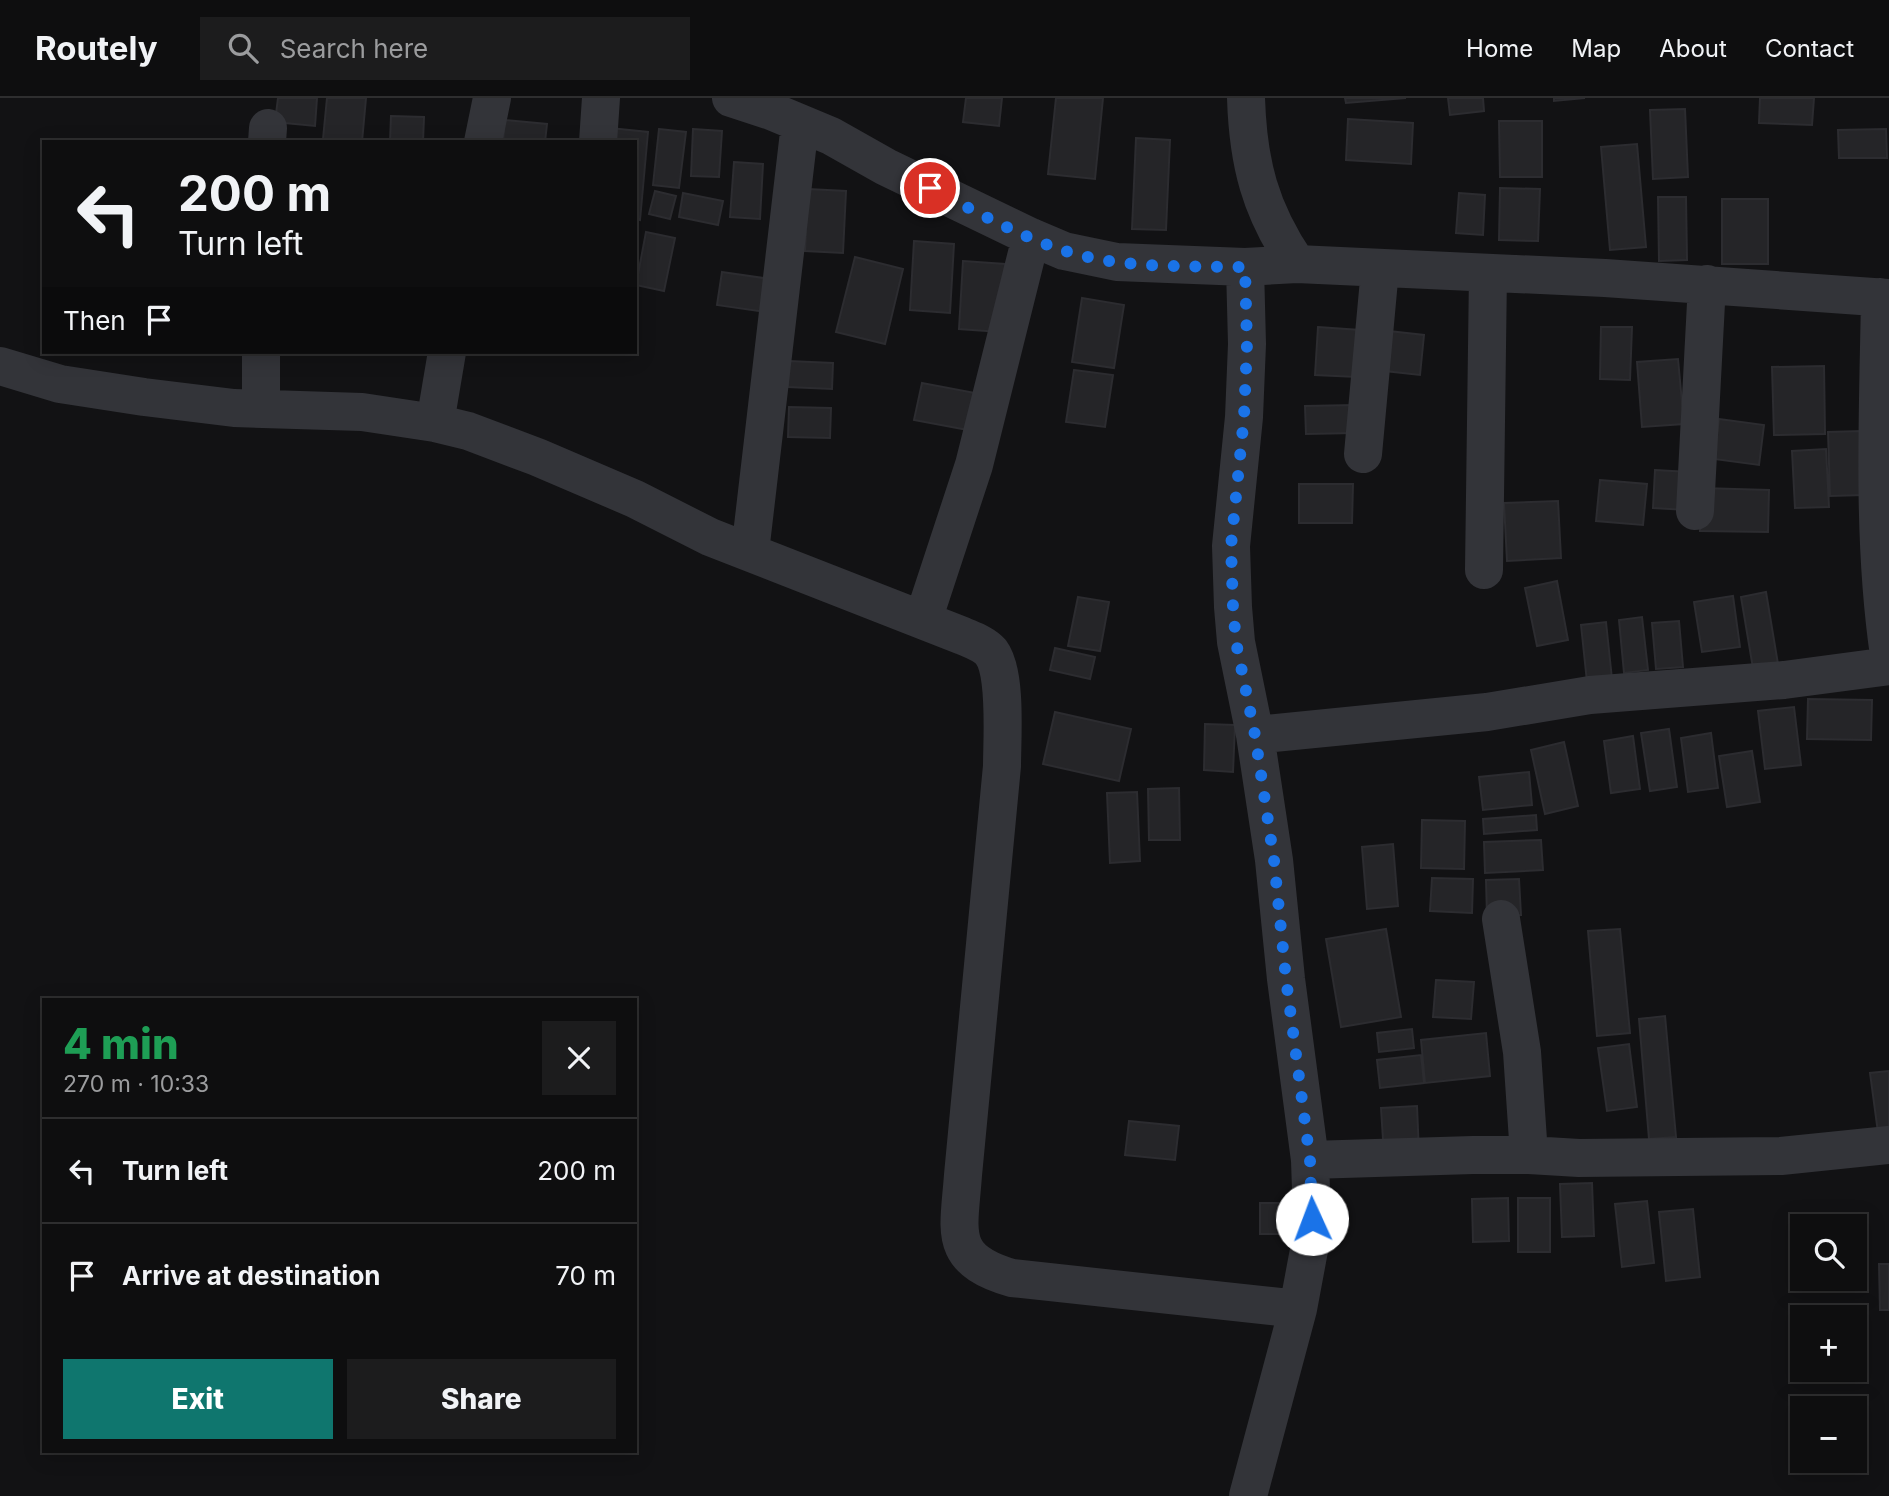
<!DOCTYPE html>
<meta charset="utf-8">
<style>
:root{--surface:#0e0e0f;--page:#1c1c1d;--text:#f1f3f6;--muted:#9b9c9e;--line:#2e2e2f;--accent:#0f766e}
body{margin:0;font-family:Inter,sans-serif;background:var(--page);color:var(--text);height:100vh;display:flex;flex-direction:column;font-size:26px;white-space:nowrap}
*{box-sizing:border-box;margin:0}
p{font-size:23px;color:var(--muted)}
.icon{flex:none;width:38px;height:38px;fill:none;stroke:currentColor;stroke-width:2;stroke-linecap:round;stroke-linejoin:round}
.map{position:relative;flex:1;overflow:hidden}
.drawer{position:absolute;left:42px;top:900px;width:595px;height:455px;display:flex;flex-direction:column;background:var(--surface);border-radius:0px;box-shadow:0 4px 18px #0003,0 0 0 2px var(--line)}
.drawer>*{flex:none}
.top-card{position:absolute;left:42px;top:42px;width:595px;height:214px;border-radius:0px;box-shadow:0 4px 18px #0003,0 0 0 2px var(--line);background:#0e0e0f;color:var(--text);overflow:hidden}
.controls{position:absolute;left:1790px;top:1116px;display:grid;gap:14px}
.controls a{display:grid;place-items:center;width:77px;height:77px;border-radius:0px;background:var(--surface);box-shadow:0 4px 18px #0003,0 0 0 2px var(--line);font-size:35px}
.pin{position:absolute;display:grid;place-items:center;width:60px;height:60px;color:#fff;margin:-30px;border:4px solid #fff;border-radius:50%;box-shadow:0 2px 7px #0007}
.me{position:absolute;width:77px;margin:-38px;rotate:358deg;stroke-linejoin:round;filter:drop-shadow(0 0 5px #0008)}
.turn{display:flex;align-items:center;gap:24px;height:147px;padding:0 21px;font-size:32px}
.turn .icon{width:91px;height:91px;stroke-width:2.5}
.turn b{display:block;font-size:49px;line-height:60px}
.then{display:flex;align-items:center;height:66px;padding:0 21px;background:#0003;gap:14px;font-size:26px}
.round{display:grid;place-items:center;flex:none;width:74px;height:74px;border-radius:0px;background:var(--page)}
.headline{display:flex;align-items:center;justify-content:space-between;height:119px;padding:0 21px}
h1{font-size:42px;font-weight:800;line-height:52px;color:#1e9e55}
.primary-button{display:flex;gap:14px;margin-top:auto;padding:14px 21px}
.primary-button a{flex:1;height:80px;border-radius:0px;background:var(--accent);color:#fff;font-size:28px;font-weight:800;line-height:80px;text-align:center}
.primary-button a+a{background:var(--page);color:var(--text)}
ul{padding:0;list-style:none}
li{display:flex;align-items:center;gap:21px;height:105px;padding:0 21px;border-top:2px solid var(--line)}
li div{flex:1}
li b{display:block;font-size:26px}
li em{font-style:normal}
header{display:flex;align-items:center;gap:42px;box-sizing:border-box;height:98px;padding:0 35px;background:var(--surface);border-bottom:2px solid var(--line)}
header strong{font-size:33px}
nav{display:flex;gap:38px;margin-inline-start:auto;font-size:24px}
.search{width:490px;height:63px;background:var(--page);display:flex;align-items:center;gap:18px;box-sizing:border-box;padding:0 24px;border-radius:0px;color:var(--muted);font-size:26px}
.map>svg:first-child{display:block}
.building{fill:#252528;stroke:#2c2c30;stroke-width:2}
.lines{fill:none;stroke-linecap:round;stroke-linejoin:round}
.minor{stroke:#333439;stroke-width:38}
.route{stroke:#1a73e8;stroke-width:12;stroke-dasharray:0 21.6}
</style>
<header>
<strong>Routely</strong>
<div class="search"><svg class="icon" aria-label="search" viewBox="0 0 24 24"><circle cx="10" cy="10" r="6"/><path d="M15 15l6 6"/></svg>Search here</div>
<nav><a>Home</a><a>Map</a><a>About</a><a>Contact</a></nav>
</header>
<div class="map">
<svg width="1889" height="1398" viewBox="0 0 1889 1398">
<rect width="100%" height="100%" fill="#121214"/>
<!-- building -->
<path class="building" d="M278,0H317L315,28L275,24Z
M327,0H366L362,44L323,41Z
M966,0H1002L999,28L963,24Z
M1056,0H1103L1095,81L1048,76Z
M1345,0H1406L1346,5Z
M1448,0H1483L1484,13L1450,17Z
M1554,0H1585L1554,3Z
M1760,0H1814L1812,27L1759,25Z
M1685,11L1688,79L1653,81L1650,12Z
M391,18L424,19L423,44H390Z
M1348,21L1413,25L1411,66L1346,62Z
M505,22L547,26L545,44H503Z
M1499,23H1542V79H1500Z
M610,30L648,34L640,122L635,121V44H609Z
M659,31L686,34L679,90L653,87Z
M693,31L722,33L719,79L691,78Z
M1886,31L1887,60H1839L1838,32Z
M1136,40L1170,42L1166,132L1132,131Z
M1637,46L1646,149L1610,152L1601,49Z
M734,64L763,66L760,121L730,119Z
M1500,90L1540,91L1538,143L1499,142Z
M808,91L846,93L843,155L805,153Z
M655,93L676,98L670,121L649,116Z
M683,95L723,103L718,127L679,119Z
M1459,95L1485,97L1483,137L1456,135Z
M1658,99H1686L1687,162L1659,163Z
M1722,101H1768V166H1722Z
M646,134L675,140L664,193L636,187Z
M914,143L954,146L950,215L910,212Z
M855,159L903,171L885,246L836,234Z
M963,163L1005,166L1000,234L959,231Z
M722,174L770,181L765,214L717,207Z
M1082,200L1124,207L1114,270L1072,264Z
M1318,229L1360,232L1357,279L1315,277Z
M1601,229H1632L1630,282L1600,281Z
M1389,233L1424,237L1420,277L1385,273Z
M1678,261L1684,326L1642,329L1637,264Z
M789,263L833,265L832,291L788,289Z
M1824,268L1825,336L1774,337L1772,269Z
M1074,272L1113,277L1105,329L1066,324Z
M922,285L975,295L968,332L914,322Z
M1354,307L1355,335L1306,336L1305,308Z
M789,309L831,310L830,340L788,339Z
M1719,321L1764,327L1759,367L1714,361Z
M1861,333L1864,397L1830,398L1828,334Z
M1826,351L1829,409L1795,410L1792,353Z
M1655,372L1689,374L1687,412L1653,410Z
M1600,382L1647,386L1643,427L1596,423Z
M1299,386H1353L1352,425H1299Z
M1701,390L1769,392L1768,434L1700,433Z
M1558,403L1561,460L1507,463L1504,405Z
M1557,483L1568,542L1537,548L1525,490Z
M1766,494L1779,572L1754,576L1741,499Z
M1733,498L1740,549L1702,554L1694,504Z
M1078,499L1109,504L1100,553L1068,548Z
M1642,519L1648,572L1624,575L1619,522Z
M1679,523L1683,569L1656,571L1652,525Z
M1606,524L1612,581L1587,584L1581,527Z
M1055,550L1095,559L1090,581L1050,572Z
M1808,601L1872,602L1871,642L1807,641Z
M1794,609L1801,667L1765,671L1758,613Z
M1055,614L1131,631L1119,683L1043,666Z
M1205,626L1235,627L1233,674L1204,672Z
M1669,631L1677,689L1650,693L1641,635Z
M1711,635L1718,690L1688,694L1681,640Z
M1633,638L1640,691L1611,695L1604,643Z
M1564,644L1578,708L1545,716L1531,652Z
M1752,653L1760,704L1727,709L1719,658Z
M1529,674L1532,707L1483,712L1479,679Z
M1179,690L1180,742H1149L1148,691Z
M1137,694L1140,763L1110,765L1107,695Z
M1536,717L1537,732L1484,736L1483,721Z
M1422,722L1465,723L1464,771L1421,770Z
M1541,742L1543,772L1485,775L1484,744Z
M1393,746L1398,808L1367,811L1362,749Z
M1432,780L1473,781L1472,815L1430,813Z
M1519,781L1521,817L1487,818L1486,782Z
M1386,831L1401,919L1341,929L1326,841Z
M1620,831L1630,935L1597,938L1588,833Z
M1436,882L1474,884L1471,921L1433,919Z
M1665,918L1676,1039L1649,1041L1639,921Z
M1412,931L1414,950L1379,954L1377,935Z
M1486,935L1490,978L1425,985L1421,942Z
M1629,946L1637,1009L1607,1013L1598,950Z
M1421,957L1424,985L1380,990L1377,962Z
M1889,973V1040L1879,1042L1870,975Z
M1417,1008L1419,1055L1384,1057L1381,1010Z
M1129,1023L1179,1028L1175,1062L1125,1057Z
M1592,1085L1594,1138L1562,1139L1560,1086Z
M1508,1100L1509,1143L1473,1144L1472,1101Z
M1518,1100H1550V1154H1518Z
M1647,1103L1654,1165L1622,1169L1615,1106Z
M1260,1105H1293L1294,1136H1260Z
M1693,1111L1700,1179L1666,1183L1659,1114Z
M1879,1166H1889V1212H1880Z"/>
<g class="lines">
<!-- minor -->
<path class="minor" d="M731,0L771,13L831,38L886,69L1031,139L1064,153L1117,164L1245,169L1297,166L1605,180L1889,200
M1246,0C1248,65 1260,112 1297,166
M267,44L268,30
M483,44L492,0
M598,44L601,0
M1245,169L1247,246L1244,319L1231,448L1233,509L1236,544L1255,637L1274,762L1286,881L1310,1062L1312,1121L1309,1152L1298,1211L1248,1398
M1880,199C1878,318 1872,440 1889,557
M261,254V310
M0,268L60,286L144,299L234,310L362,314L435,325L468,333L537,359L635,401L710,439L963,538C972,542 984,546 991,554C1007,575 1002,641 1002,668L963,1077C959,1134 947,1161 1012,1180L1298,1211
M435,325L447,254
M1363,356L1380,171
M1695,413L1707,186
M750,454L800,26
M1484,472L1488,175
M923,522L974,367L1031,139
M1255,637L1487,614L1590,597L1784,582L1889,568
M1501,821L1522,954L1529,1057
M1310,1062L1473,1057H1529L1579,1060L1781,1058L1889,1047"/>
</g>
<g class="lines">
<!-- route -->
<path class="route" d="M930,90C973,112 1017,137 1062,152C1118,171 1187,168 1245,169L1247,246L1244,319L1231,448L1233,509L1236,544L1255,637L1274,762L1286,881L1310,1062L1312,1121"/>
</g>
</svg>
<div class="controls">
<a><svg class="icon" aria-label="search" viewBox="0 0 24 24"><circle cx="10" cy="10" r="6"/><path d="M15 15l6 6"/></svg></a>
<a>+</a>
<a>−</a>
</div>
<div class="pin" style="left:930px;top:90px;background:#d93025"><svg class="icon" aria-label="arrive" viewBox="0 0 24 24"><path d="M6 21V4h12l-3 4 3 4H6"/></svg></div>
<svg class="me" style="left:1312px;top:1121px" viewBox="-20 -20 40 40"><circle r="19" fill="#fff"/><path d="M0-13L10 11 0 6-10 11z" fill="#1a73e8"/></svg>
<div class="top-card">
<div class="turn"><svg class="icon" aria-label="left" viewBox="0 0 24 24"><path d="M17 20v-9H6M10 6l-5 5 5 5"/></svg><div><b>200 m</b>Turn left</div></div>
<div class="then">Then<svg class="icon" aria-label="arrive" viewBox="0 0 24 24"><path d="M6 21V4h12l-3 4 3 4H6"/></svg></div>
</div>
<section class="drawer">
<div class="headline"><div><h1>4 min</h1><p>270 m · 10:33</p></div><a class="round"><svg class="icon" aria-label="close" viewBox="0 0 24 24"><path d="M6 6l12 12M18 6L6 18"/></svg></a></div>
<ul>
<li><svg class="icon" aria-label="left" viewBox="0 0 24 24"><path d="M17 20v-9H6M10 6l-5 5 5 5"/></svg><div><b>Turn left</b></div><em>200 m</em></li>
<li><svg class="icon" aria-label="arrive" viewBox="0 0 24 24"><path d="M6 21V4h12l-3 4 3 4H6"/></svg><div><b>Arrive at destination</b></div><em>70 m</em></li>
</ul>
<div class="primary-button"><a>Exit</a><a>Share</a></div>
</section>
</div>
